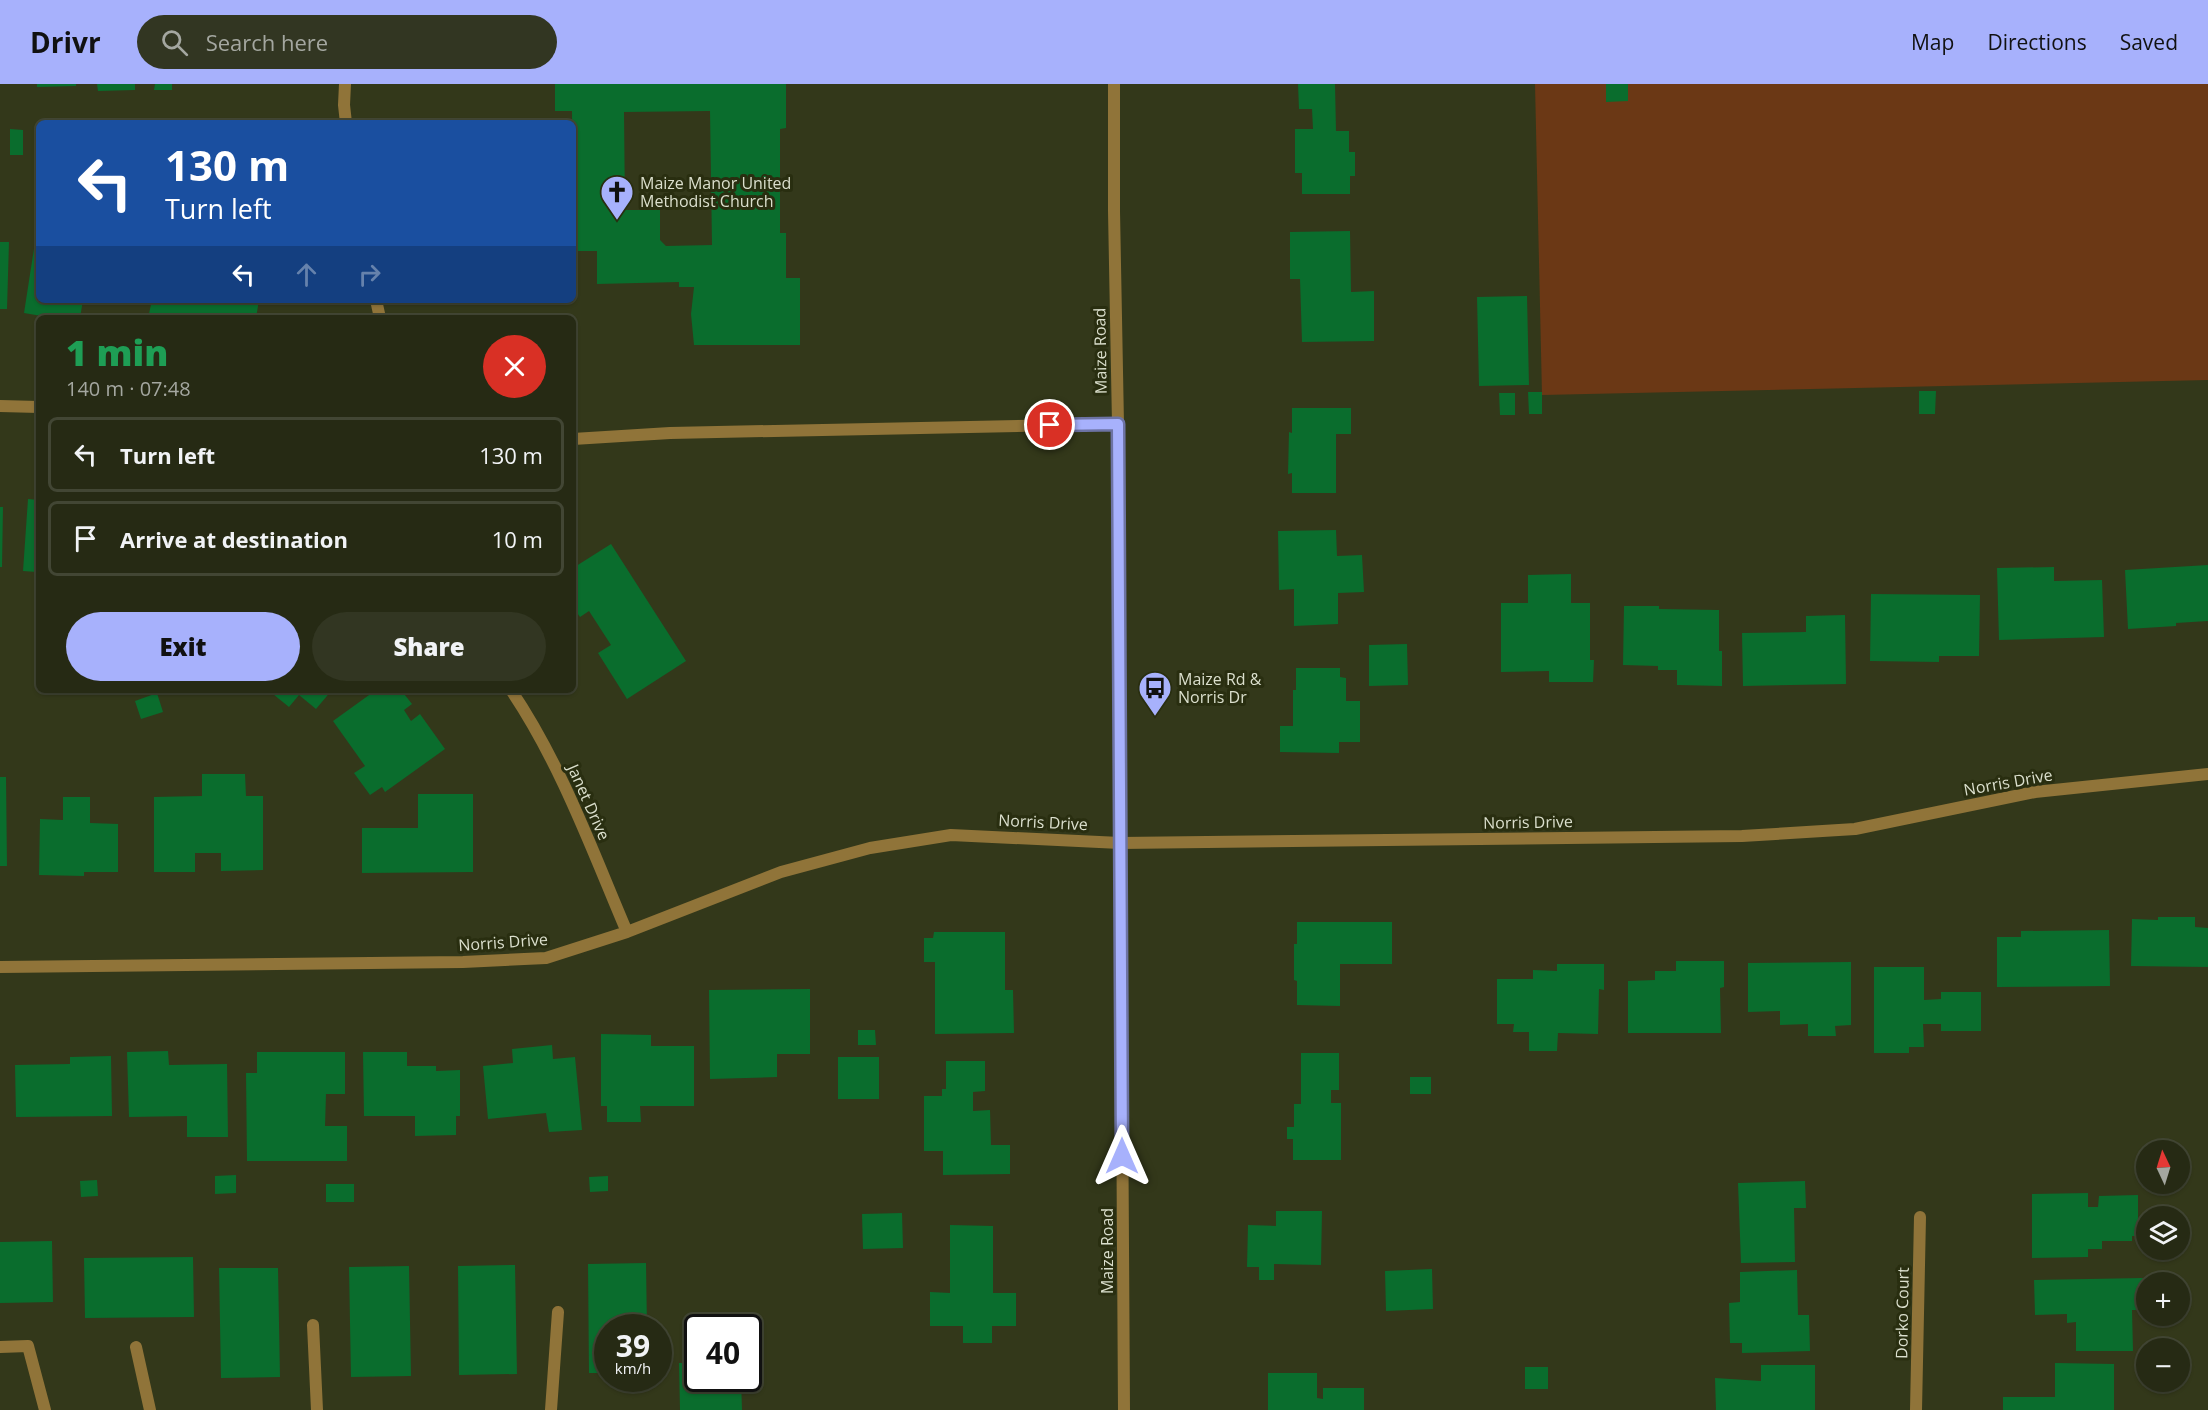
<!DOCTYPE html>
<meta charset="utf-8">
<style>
:root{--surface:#262a14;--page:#323622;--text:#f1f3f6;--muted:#a4a7a0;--line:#424634;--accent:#a7b1fc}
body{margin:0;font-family:"Open Sans",sans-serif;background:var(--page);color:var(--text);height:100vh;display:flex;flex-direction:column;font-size:22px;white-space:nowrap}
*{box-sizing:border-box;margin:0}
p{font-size:20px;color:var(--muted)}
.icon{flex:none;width:33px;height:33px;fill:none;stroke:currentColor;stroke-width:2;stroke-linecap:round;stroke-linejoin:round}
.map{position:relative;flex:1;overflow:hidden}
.details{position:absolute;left:36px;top:231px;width:540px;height:378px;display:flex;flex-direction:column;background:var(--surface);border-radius:9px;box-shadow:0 2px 4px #0004,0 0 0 2px var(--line)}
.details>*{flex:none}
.hud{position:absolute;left:36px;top:36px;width:540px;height:183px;border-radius:9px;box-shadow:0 2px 4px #0004,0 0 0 2px var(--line);background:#1a4fa0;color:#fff;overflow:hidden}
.needle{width:39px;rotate:356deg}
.controls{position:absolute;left:2136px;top:1056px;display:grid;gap:12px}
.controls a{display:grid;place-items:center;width:54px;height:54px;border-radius:50%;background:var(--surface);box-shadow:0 2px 4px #0004,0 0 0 2px var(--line);font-size:30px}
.speed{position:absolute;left:594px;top:1230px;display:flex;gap:12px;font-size:30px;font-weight:700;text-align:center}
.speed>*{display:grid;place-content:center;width:78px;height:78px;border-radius:50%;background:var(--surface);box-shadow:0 2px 4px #0004,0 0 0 2px var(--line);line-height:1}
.speed small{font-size:15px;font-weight:400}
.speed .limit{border:3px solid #111;border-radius:9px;background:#fff;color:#111}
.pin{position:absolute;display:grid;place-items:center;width:51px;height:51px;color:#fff;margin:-26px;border:3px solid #fff;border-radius:50%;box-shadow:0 2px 6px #0007}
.me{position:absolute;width:66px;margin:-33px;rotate:0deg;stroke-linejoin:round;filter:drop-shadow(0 0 4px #0008)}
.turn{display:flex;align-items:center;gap:21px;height:126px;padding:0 30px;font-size:27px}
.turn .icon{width:78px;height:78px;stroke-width:2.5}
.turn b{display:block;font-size:42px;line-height:51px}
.lanes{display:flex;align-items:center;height:57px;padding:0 30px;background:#0003;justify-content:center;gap:30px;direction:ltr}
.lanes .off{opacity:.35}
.round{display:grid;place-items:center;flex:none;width:63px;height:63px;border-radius:32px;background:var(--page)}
.head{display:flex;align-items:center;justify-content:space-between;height:102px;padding:0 30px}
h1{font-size:36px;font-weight:800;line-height:45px;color:#1e9e55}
.primary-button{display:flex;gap:12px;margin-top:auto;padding:12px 30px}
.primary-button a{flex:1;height:69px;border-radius:36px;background:var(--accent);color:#111;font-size:24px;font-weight:800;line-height:69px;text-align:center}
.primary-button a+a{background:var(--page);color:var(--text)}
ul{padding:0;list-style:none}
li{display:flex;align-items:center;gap:18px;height:75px;margin:0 12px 9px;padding:0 18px;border:3px solid var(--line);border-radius:9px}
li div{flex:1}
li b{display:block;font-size:22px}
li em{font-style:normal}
header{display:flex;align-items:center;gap:36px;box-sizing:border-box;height:84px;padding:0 30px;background:var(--accent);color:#111}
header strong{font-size:28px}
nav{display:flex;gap:33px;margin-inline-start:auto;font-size:21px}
.search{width:420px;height:54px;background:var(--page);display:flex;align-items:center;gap:15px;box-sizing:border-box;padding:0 21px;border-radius:33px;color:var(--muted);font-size:22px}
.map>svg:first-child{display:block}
.green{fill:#6b3815}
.building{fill:#0a6d2d;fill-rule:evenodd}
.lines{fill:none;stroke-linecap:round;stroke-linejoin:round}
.service{stroke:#907439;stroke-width:12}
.minor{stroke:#907439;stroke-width:12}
.tertiary{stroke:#907439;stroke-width:12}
.route-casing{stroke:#6d73a4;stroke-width:15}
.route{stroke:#a7b1fc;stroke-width:10}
.labels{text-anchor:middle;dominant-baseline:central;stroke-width:6;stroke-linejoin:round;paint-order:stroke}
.poi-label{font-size:16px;fill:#dbdfcd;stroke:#292e10;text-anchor:start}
.street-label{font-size:16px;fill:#dbdfcd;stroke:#292e10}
</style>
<header>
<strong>Drivr</strong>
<div class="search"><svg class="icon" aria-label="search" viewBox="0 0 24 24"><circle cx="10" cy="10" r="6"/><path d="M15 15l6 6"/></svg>Search here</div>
<nav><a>Map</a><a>Directions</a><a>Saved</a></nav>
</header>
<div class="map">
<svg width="2208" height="1326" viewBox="0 0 2208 1326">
<rect width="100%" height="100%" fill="#33381a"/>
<!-- green -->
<path class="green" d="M1535,0H2208V296L1542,311Z"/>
<!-- building -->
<path class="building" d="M37,0H76V2L37,3Z
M97,0H135V6L98,7Z
M155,0H172V6H154Z
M555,0H786V44L780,45V149H786V194H800V261H694L691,230L694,203H679V198L597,200V167H573L572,27H555ZM710,27L712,161L666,162L660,156V126H625L624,28Z
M1298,0H1335L1336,47H1349V68H1355V92H1350V110H1302V89H1295V45H1313L1312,25H1299Z
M1606,0H1628V17L1606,18Z
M10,45L23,46V71H10Z
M1350,147L1351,208L1374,207V257L1302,258L1300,195H1290V148Z
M0,158H9L7,225H0Z
M35,158L39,159V216H83L80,234H53L24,229Z
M1527,212L1529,301L1479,302L1477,213Z
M152,216H259L256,234H148Z
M1919,307H1936L1935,330H1919Z
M1528,308H1542V330H1529Z
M1499,309H1515V331H1500Z
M1292,324H1351V350H1336V409H1292V389L1288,390L1289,348L1292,349Z
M28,415L39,416V508L35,507L37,488L23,487Z
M0,423H3L2,483H0Z
M1336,446L1337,472L1362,471L1364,508L1338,509V540L1294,542V505L1279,506L1278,447Z
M611,460L686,577L627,615L598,569L611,561L589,527L580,533L573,523V484Z
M2208,481V537L2176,539V542L2128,545L2125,486Z
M2054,483V497L2102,496L2104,553L1999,556L1997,484Z
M1571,490V519H1590V576H1594L1593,598H1549V587L1501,588V519H1528V491Z
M1871,510L1980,511L1979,572H1939V578L1870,577Z
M1624,522H1659V525L1719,526V567H1722V602L1677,601V586H1658V582L1623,581Z
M1845,531L1846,600L1743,602L1742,549L1806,548V532Z
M1407,560L1408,601L1369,602V561Z
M1296,584H1340V593L1346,594V617H1360V658H1339V669L1280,668V642H1293V606H1296Z
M268,606H332L316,625L299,611L289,623Z
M376,606H401L412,620L404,626L411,637L420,630L445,665L385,708L382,703L370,711L354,689L365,682L333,637Z
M157,609L163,628L141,635L135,617Z
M202,690H245L246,712H263V786L221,787V769H195V788H154V713L202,712Z
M0,693H6L7,782H0Z
M418,710H473V788L362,789V744H418Z
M63,713H90V739L118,740V788H84V792L39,791L40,735L63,736Z
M2158,833H2195V843L2208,844V883L2131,882L2132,835L2158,836Z
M1297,838H1392V880H1340V922L1297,921V897L1294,896V860H1297Z
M2109,846L2110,902L1997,903V853H2021V847Z
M934,848H1005V906H1013L1014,949L935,950V878H924V854H933Z
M1676,877H1724V903L1720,904L1721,949H1628V897L1655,896V887H1676Z
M1851,878V941L1835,942L1836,952H1808V940L1780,941V927L1748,928V879Z
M1557,880H1604V906L1599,905L1598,950L1558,949L1557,967H1529V948H1513L1514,940H1497V895H1533V886L1557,887Z
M1874,883H1924V916L1941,915V908H1981V947H1941V940H1923L1924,963H1909V969H1874Z
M810,905V970H777V993L710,995L709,906Z
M858,946H875L876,961H858Z
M601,950L651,951V962H694V1022H640L641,1038H607V1022H601Z
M552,961L553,975L575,973L582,1046L549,1048L546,1029L488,1035L483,982L513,979L512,965Z
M168,967L169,981L227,980L228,1053H187V1032L129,1033L127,968Z
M257,968H345V1010H326L325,1042H347V1077H247L246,989H257Z
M363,968H407V982H436V987L460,986V1032H456V1051L415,1052V1032H364Z
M1301,969H1339V1006H1331V1019H1341V1076H1293V1055H1287V1043H1294V1020H1301Z
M111,972L112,1032L16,1033L15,981L70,980V973Z
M838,973H879V1015H838Z
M946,977H985V1007L973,1008V1027L990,1026L991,1061H1010V1090L943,1091V1067H924V1012H942V1005H946Z
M1410,993H1431V1010H1410Z
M236,1091V1109L215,1110V1092Z
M608,1092V1107L590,1108L589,1093Z
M97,1096L98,1112L81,1113L80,1097Z
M1805,1097L1806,1124H1794L1795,1178L1741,1179L1738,1099Z
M326,1100H354V1118H326Z
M2088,1109V1123H2098L2099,1112L2138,1111V1152H2132V1157H2102V1165H2088V1173L2032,1174V1110Z
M1276,1127H1322L1321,1181L1274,1180V1196H1259V1183H1247L1248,1141L1276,1142Z
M902,1129L903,1164L863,1165L862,1130Z
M950,1141L993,1142V1209H1016V1242H992V1259H963V1242H930V1208L950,1209Z
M52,1157L53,1218L0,1219V1158Z
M193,1173L194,1233L85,1234L84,1174Z
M646,1179L647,1244H608V1289H589L588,1180Z
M515,1181L517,1290L459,1291L458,1182Z
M409,1182L411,1292L351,1293L349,1183Z
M219,1184H278L280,1293L221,1294Z
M1432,1185L1433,1225L1386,1227L1385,1187Z
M1797,1186L1798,1231H1809L1810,1267L1742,1269V1259H1730L1729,1219L1740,1218V1188Z
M2143,1194L2144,1226H2132L2133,1267H2076V1238L2067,1239V1230L2035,1231L2034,1196Z
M679,1279H698V1294H741L742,1326H680Z
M2055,1279L2114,1280V1326H2003V1313H2055Z
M1761,1281H1815V1326H1716L1715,1294L1761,1297Z
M1525,1283H1548V1305H1525Z
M1268,1289H1317V1314L1323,1315V1304H1364V1326H1268Z"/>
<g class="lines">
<!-- service -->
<path class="service" d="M345,0L344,21L346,39
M376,216L380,234
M573,355L670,349L1118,340
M313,1241L317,1326
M0,1263L28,1262L45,1326
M136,1263L150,1326
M551,1326L558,1228"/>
<!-- minor -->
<path class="minor" d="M0,322L39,323
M511,606C561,680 592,766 627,848
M0,883L463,878L546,874L627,848L781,788L870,764L951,751L1120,759L1742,752L1855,745L2035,708L2208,690
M1916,1326L1920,1133"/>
<!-- tertiary -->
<path class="tertiary" d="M1114,0V127L1118,340L1124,1326"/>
</g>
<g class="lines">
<!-- route casing -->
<g class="route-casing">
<path id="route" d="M1050,341L1118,340L1122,1072"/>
</g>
<!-- route -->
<use href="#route" class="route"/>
</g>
<!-- icons -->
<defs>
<g id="church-pin" transform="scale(1.725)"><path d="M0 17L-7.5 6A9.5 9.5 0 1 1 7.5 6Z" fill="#a7b1fc" stroke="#292e10"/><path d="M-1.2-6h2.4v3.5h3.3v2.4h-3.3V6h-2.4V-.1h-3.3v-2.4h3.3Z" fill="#111"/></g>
<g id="bus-pin" transform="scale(1.725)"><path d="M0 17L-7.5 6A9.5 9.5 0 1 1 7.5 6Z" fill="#a7b1fc" stroke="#292e10"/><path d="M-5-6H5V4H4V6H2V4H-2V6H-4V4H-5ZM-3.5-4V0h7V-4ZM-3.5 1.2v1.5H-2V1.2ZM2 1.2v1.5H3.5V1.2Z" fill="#111"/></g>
</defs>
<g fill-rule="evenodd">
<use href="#church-pin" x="617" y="108"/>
<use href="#bus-pin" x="1155" y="604"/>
</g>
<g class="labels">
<!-- poi labels -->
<g class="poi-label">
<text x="640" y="99">Maize Manor United<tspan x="640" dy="18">Methodist Church</tspan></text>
<text x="1178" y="595">Maize Rd &amp;<tspan x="1178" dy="18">Norris Dr</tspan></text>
</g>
<!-- street labels -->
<g class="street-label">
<text transform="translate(1100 267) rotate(-91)">Maize Road</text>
<text transform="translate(2008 698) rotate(-10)">Norris Drive</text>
<text transform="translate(589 718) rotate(66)">Janet Drive</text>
<text transform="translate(1043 738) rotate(3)">Norris Drive</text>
<text transform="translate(1528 738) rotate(-1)">Norris Drive</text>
<text transform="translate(503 858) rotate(-4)">Norris Drive</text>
<text transform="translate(1107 1167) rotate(-90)">Maize Road</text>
<text transform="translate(1902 1229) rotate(-89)">Dorko Court</text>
</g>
</g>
</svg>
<div class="controls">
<a><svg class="needle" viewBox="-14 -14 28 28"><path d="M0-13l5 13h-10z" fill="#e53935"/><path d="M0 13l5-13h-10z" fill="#a4a7a0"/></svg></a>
<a><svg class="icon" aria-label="layers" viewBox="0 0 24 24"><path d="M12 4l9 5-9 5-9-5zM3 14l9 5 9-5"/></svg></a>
<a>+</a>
<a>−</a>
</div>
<div class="speed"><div>39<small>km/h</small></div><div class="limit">40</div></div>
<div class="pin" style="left:1050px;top:341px;background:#d93025"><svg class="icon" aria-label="arrive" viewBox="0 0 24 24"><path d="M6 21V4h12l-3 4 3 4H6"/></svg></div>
<svg class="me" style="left:1122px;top:1072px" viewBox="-20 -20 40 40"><path d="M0-17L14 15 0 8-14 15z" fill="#a7b1fc" stroke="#fff" stroke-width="4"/></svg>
<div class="hud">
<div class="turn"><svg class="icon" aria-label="left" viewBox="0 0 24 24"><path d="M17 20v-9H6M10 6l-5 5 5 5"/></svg><div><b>130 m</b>Turn left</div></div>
<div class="lanes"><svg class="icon" aria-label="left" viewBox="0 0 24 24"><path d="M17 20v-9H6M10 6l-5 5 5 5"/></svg><svg class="icon off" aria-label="ahead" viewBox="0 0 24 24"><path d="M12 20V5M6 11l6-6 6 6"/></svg><svg class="icon off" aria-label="right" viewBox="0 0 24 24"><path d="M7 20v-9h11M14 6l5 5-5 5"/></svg></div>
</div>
<section class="details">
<div class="head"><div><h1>1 min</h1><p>140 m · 07:48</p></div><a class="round" style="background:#d93025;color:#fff"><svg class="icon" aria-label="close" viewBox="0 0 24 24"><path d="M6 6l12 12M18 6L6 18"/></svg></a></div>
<ul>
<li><svg class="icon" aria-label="left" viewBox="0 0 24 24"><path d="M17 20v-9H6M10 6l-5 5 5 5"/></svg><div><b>Turn left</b></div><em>130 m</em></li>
<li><svg class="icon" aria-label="arrive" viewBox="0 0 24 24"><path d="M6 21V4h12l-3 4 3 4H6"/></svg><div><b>Arrive at destination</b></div><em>10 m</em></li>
</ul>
<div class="primary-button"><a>Exit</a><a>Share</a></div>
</section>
</div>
